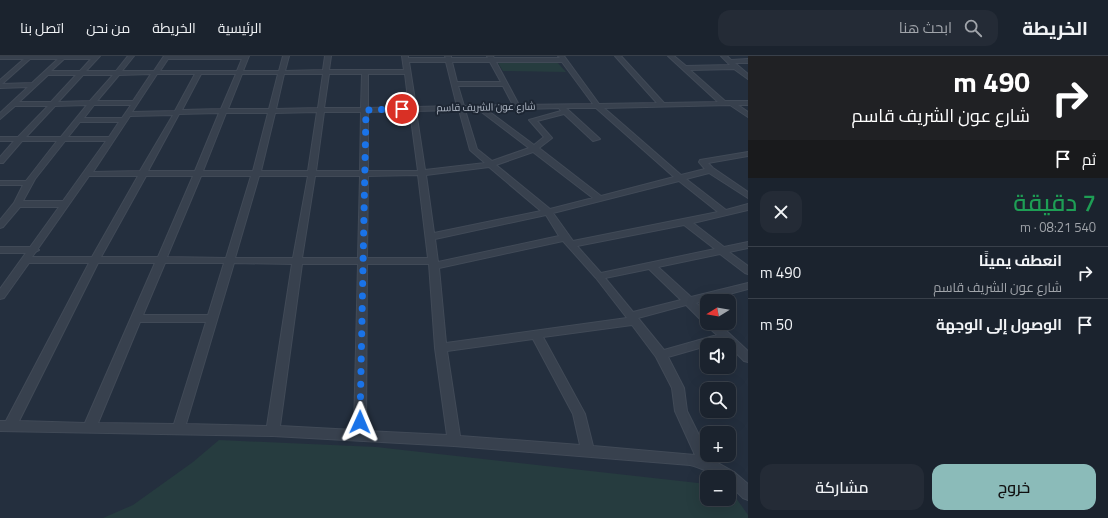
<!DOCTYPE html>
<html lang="ar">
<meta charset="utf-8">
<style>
:root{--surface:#1b232e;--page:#242b36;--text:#f1f3f6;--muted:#a0a4aa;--line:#39404a;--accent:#8bbbb9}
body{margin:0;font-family:"Titillium Web",Cairo,sans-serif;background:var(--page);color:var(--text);direction:rtl;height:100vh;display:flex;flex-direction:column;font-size:15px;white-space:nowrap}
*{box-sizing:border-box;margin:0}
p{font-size:13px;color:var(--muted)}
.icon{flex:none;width:22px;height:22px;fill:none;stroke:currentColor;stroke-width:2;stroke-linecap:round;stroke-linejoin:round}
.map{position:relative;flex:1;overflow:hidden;direction:ltr}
.details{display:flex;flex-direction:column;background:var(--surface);width:360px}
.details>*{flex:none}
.banner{background:#202124;color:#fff;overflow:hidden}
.needle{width:26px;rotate:259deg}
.tools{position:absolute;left:700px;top:238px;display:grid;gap:8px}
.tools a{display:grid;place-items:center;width:36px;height:36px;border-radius:8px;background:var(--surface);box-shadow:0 4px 16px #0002,0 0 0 1px var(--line);font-size:20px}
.pin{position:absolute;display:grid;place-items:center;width:34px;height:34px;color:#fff;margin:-17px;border:2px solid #fff;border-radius:50%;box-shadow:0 1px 4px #0007}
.me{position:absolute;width:44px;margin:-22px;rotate:1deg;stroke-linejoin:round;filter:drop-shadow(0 0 3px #0008)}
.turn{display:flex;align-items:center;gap:14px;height:84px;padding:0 12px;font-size:18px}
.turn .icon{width:52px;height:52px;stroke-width:2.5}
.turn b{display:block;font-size:28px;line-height:34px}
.then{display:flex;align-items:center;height:38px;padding:0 12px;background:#0003;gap:8px;font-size:15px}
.round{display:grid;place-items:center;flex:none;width:42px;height:42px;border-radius:12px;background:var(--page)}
.overview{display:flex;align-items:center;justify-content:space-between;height:68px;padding:0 12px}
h1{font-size:24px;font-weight:600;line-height:30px;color:#1e9e55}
.primary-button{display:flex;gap:8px;margin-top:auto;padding:8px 12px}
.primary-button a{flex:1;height:46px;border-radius:12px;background:var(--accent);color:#111;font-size:16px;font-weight:600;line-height:46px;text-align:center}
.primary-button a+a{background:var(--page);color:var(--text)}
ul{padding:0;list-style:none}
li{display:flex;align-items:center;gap:12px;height:52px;padding:0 12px;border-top:1px solid var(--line)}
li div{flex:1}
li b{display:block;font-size:15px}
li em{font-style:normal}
header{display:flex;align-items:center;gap:24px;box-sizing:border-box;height:56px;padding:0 20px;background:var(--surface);border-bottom:1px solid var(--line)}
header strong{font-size:19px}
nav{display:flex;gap:22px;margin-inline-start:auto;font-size:14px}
.search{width:280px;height:36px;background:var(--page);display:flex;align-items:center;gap:10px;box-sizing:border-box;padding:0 14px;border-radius:12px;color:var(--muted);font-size:15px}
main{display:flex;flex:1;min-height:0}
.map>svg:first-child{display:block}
.green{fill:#263c3f}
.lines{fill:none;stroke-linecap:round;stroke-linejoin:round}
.minor-casing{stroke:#414a57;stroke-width:2}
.tertiary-casing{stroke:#414a57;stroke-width:2}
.minor{fill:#38414e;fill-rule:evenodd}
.tertiary{fill:#38414e;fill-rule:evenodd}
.route{stroke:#1a73e8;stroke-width:7;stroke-dasharray:0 12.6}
.labels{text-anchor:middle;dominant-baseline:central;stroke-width:4;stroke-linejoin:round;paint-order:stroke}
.far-street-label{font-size:10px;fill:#b4bcc9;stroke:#1d2633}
</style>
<header>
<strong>الخريطة</strong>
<div class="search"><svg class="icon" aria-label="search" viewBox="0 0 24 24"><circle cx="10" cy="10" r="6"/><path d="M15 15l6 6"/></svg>ابحث هنا</div>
<nav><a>الرئيسية</a><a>الخريطة</a><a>من نحن</a><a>اتصل بنا</a></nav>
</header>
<main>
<section class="details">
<div class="banner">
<div class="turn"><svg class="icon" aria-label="right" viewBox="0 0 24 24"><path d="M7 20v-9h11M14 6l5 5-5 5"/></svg><div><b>490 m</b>شارع عون الشريف قاسم</div></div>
<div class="then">ثم<svg class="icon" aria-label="arrive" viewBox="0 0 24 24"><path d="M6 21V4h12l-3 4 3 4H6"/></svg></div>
</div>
<div class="overview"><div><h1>7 دقيقة</h1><p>540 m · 08:21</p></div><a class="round"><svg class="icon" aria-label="close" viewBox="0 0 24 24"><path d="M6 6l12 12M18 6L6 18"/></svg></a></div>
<ul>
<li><svg class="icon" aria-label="right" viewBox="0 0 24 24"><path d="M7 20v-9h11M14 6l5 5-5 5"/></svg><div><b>انعطف يمينًا</b><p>شارع عون الشريف قاسم</p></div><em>490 m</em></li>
<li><svg class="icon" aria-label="arrive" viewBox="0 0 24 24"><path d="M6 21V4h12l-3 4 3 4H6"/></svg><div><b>الوصول إلى الوجهة</b></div><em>50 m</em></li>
</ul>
<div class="primary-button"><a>خروج</a><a>مشاركة</a></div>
</section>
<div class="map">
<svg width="748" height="462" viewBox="0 0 748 462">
<rect width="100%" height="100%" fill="#242f3e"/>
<!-- green -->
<path class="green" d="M497,5L557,6L566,16L503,15Z
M219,384L376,391L707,428V443H729V432L748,459V462H103L133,449L193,406Z"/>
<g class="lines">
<!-- minor casing -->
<g class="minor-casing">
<path id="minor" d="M0,0H100L86,15H116L128,0H134L122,15H154L164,0H249L243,15H279L283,0H289L285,15L323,14L325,0H331L329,14H404L402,0H408V2H446L445,0H451V2H488L487,0H493L494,2H560L558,0H564L599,48L657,47L615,0H621L664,47L718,46L668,0H674L686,10L730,9L721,0H727L731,4L748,3V7H735L748,18V23L734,13L690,14L725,45H748V49H738L748,56V61L730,49L604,52L681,119L705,113L699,106L700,104L748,96V100L708,107L713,112L748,136V142L709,117L686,123L726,154L748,148V154L693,167L724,191L748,186V192L729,196L748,210V218L745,217L720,198L658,211L691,241L748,227V233L696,247L707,257V267H718L748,295V306L744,305L724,285L668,301L684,332L687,355L707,395V399H709L711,403L734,416L748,428V444L743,442L729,428V421C715,421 704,412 690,409L454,390L273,380L0,375V365H6L89,207H29L4,242L0,243V233L59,151H20L3,171L0,172V164L14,147L23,129H0V125H26L57,85H22L3,107H0V101L14,85H0V81H18L48,50H15L0,63V57L28,31L0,32V24L24,3H0ZM30,3H58L32,27L2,28ZM64,3H91L80,15H51ZM168,3H242L237,15H160ZM409,6H446L457,50L416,51ZM452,6H490L501,26H457ZM496,6H562L593,48L519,49ZM151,18L133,45H97L119,19ZM157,18H195L175,55L132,56ZM201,18H236L221,53L182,54ZM242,18H278L269,53H228ZM284,18H323L318,52L276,53ZM329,18H362L361,52H324ZM368,18H405L409,51L368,52ZM48,19H76L51,46H19ZM83,19H113L90,45L58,46ZM458,30H503L513,49L464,50ZM87,49L61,81H26L55,50ZM94,49H131L122,62H84ZM559,52L561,55L529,64L544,81L534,89L487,54ZM566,52H596L674,121L601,140L539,92L552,82L537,65L564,58L593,85L600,83ZM459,54L470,94L485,107L425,114L416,55ZM465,54H479L529,92L492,105L477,93ZM410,55L418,115H368V56ZM317,56L308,115H261L275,57ZM324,56H361L360,115H316ZM219,57L195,115H148L179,58ZM226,57H268L253,115H203ZM173,59L140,115L93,116L130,60ZM80,66H119L109,81H68ZM65,85H106L63,145H23L35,123ZM533,96L593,142L550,153L496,109ZM489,111L541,155L434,177L426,119ZM418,119L428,202H367L368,120ZM89,120H138L92,201H32ZM146,120H193L158,201H101ZM201,120H251L226,202L167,201ZM259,120H308L293,202H235ZM315,120H360L358,202H302ZM679,125L718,156L573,185L553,157ZM546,159L559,180L438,206L435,183ZM684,169L715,193L601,217L577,190ZM563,185L596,222L627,262L446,287L439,212ZM98,207H155L85,367L19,365ZM165,207H224L208,259H143ZM234,207L292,208L267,370L186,368ZM302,208H358L354,374L280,370ZM367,208H429L435,292L447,379L366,375ZM649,213L681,244L633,256L605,222ZM686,249L703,266H706L707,270L717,279L664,294L638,262ZM140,266H206L174,368L98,367ZM632,269L656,301L672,332L675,355L695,399L593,390L585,358L543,281ZM533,283L573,358L580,389L460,380L447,295Z"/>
</g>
<!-- tertiary casing -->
<g class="tertiary-casing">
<path id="tertiary" d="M0,191H33L39,194L33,197H0Z"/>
</g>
<!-- minor -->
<use href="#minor" class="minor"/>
<!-- tertiary -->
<use href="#tertiary" class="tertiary"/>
</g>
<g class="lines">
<!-- route -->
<path class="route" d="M360,366L366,54L402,53"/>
</g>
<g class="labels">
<!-- far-street labels -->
<g class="far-street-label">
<text transform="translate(486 51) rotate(-1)">شارع عون الشريف قاسم</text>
</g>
</g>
</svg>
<div class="tools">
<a><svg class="needle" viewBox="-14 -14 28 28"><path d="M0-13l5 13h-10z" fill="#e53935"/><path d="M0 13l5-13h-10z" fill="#a0a4aa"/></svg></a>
<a><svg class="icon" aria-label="sound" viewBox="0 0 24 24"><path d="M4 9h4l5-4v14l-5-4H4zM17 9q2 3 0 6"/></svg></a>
<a><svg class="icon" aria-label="search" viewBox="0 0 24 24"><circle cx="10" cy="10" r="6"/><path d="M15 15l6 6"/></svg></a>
<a>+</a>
<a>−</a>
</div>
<div class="pin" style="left:402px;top:53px;background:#d93025"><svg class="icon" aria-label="arrive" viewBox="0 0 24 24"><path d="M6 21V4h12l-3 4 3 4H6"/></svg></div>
<svg class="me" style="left:360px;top:366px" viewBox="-20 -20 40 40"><path d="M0-17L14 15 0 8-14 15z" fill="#1a73e8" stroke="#fff" stroke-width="4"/></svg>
</div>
</main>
